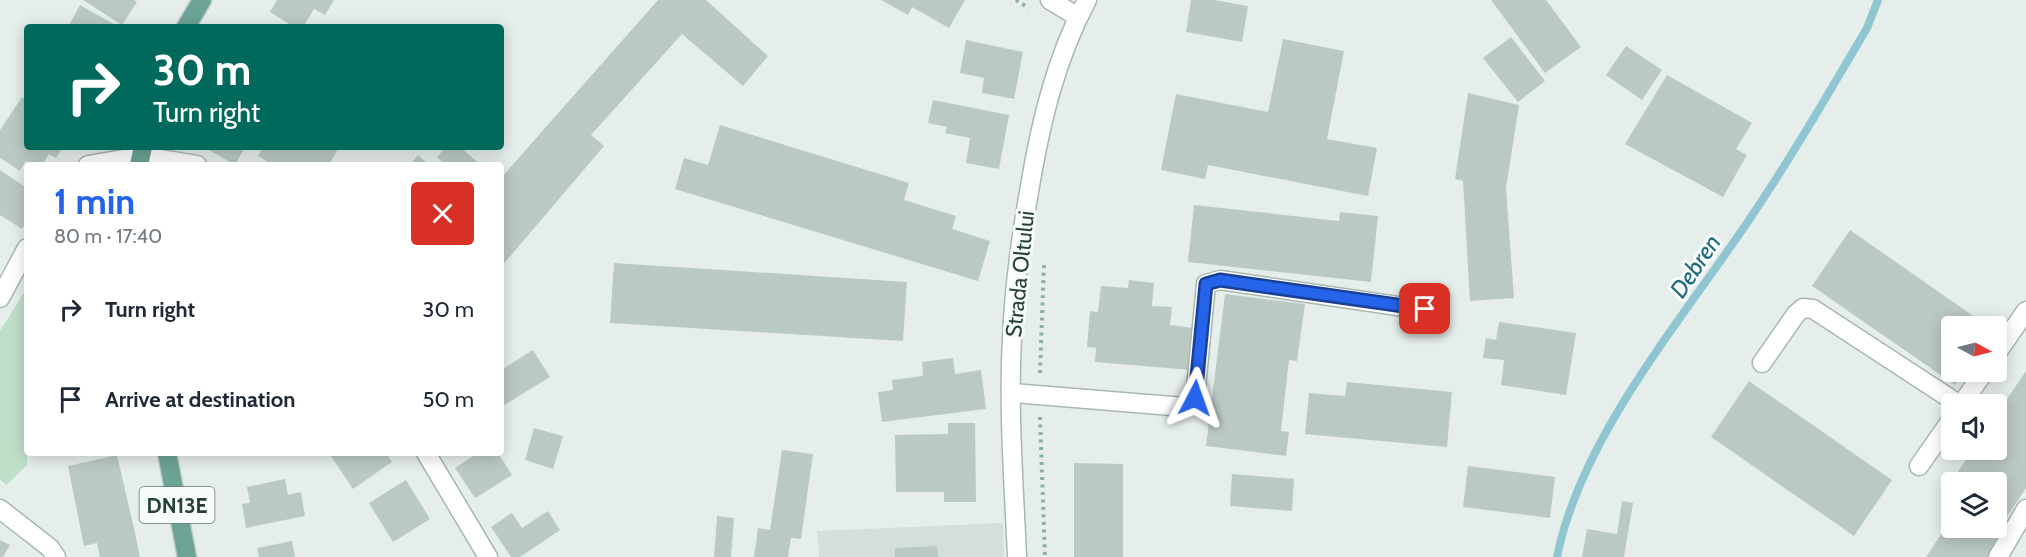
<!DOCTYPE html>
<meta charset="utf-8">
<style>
:root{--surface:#fff;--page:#f6f6f7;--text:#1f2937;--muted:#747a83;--accent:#2563eb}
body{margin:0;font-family:Cabin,sans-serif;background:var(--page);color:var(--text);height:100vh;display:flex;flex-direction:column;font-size:22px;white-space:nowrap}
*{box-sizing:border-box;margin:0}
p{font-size:20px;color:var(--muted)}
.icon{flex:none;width:33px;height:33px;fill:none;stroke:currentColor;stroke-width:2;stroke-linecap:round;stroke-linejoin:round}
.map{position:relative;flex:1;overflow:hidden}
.side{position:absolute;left:24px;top:162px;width:480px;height:294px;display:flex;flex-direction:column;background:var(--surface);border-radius:6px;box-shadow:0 3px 15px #0003}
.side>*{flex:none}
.guide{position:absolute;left:24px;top:24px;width:480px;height:126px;border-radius:6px;box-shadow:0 3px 15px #0003;background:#00695c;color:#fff;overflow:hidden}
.needle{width:39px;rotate:97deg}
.fabs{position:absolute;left:1941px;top:316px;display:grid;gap:12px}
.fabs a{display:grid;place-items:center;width:66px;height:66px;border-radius:6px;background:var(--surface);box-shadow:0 3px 15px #0003;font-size:30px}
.pin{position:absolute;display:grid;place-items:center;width:51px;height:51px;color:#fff;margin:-26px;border-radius:12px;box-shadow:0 3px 9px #0006}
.me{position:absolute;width:66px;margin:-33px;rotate:4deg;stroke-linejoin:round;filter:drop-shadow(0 0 4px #0008)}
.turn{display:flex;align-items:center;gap:21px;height:126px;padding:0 30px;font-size:27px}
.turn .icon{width:78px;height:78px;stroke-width:2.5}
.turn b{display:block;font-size:42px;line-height:51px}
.round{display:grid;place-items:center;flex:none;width:63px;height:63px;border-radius:6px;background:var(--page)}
.headline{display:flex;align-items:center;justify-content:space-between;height:102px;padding:0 30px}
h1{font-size:36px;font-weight:800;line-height:45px;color:var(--accent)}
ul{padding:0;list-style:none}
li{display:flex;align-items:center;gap:18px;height:90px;padding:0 30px}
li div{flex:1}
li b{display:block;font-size:22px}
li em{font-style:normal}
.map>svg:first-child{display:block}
.built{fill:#d4deda}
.green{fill:#c0dfc9}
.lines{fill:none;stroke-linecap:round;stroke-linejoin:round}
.stream{stroke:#90c6d2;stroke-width:8}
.building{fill:#bbc9c4}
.lane-casing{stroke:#a8b7b2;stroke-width:21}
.street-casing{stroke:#a8b7b2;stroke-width:21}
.primary-casing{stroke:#c2cac8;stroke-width:21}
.path{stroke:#87b1a5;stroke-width:4;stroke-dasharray:3 4.5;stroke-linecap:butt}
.lane{stroke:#fff;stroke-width:18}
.street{stroke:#fff;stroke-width:18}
.primary{stroke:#6ba396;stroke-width:18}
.route-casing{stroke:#184099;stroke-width:15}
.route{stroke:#2563eb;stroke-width:10}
.labels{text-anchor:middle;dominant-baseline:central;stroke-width:6;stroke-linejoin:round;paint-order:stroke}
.shield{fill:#f7fbf9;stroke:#647973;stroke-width:1.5}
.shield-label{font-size:21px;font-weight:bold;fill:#25413a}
.street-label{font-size:22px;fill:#25413a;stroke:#f7fbf9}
.water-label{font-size:24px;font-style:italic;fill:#1f6a7c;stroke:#f7fbf9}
</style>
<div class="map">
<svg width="2026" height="557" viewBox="0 0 2026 557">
<rect width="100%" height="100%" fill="#e6eeeb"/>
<!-- built -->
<path class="built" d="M1003,523L1004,557H819L817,531Z"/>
<!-- green -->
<path class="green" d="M27,288V465L6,485L0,479V331Z"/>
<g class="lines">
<!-- stream -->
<path class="stream" d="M1557,557C1581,436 1683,319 1751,217C1792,156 1830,91 1867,28L1878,0"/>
</g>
<!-- building -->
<path class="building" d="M83,0H134L137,2L122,25Z
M277,0H334L325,15L314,9L303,27H294L270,12Z
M658,0H706L768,56L743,86L682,34L591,135L604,146L501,267V178Z
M881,0H965L949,28L912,7L908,15Z
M1191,0H1214L1248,6L1242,42L1186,32Z
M1491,0H1546L1581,47L1545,73Z
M80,5L119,27H68Z
M1511,37L1545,81L1518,102L1483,58Z
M1283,39L1344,51L1327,139L1377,148L1368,196L1208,165L1205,179L1161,170L1176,94L1268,112Z
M966,40L1023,52L1014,99L982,93L984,78L960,73Z
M1626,46L1662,70L1642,100L1606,75Z
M1667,75L1752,123L1736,149L1747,155L1723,197L1625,144Z
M1468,93L1519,105L1506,188L1514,298L1470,301L1463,181L1455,179Z
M22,97L27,101V147H63L56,158L49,154L42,165H32L26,161L20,171L0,158V130Z
M933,100L1009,115L999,169L966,163L970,138L945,133L947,127L928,123Z
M720,125L909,183L904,200L956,216L952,229L990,241L978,281L675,189L684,158L708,165Z
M204,147H245L235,165Z
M263,147H339L329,165H273L258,156Z
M446,147H460L481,165H445L437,157Z
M418,155L429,165H410Z
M0,170L27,188V221L22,229L0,215Z
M1194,205L1339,221L1340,212L1378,216L1371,282L1188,262Z
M1850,230L1989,327H1952V372H1964L1955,385L1812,286Z
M614,263L907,282L903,341L610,323Z
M1129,280L1154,283L1152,306L1172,307L1170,325L1195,328L1191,370L1095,362L1096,348L1087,347L1090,311L1098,312L1101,286L1128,288Z
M1225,294L1305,304L1297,361L1289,360L1281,431L1289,432L1286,456L1206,446Z
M1499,322L1576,333L1566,395L1501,385L1504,360L1483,358L1486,338L1496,340Z
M533,350L550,377L501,407V370Z
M953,358L955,374L981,370L986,409L882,422L878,392L893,390L892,380L923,376L922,362Z
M2026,371V488L1996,533L1988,528H1996V483H1952V503L1941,496L1973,450H1996V415Z
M1749,381L1892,480L1854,536L1711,437Z
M1347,382L1452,392L1447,447L1305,434L1309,393L1345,396Z
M948,423H975L976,502H944V492H896L895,435L948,434Z
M534,428L563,436L553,469L525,460Z
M782,450L813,454L801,539L791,538L788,557H754L758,528L770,530Z
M329,453H386L392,462L353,489Z
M478,453H498L512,475L475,498L455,468Z
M117,455L135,533L140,557H100L97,543L84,546L68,466Z
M1074,463L1123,464V557H1074Z
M1468,466L1555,477L1550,518L1463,507Z
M1232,474L1294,479L1292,511L1230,506Z
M285,479L288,495L301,492L305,516L246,528L242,504L250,503L247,487Z
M406,480L430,519L393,542L369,503Z
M1622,501L1633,503L1624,557H1582L1587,529L1617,534Z
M548,511L560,530L520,557H511L491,527L512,513L522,528Z
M717,516L734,518L731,557H714Z
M1952,518V528H1985L2008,543L1998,557H1926Z
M0,540L10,545L3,557H0Z
M292,541L295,557H259L257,548Z
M937,546L938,557H895V548Z"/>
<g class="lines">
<!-- lane casing -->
<g class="lane-casing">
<path id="lane" d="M1996,354L2026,311
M1762,363L1796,314L1803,308L1813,309L1960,405
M1012,393L1184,407L1195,398L1206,284L1220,280L1425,310
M1961,405L1984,372
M1919,466L1952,419
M1998,557L2026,509"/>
</g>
<!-- street casing -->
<g class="street-casing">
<path id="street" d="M1050,0L1078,17
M88,165L141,156L197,165
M0,298L27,248
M426,453L488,557
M0,509L50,548L56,557
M1017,557C1014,485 1008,411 1012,339C1014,288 1021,236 1030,186C1041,121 1056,58 1087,0"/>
</g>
<!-- primary casing -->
<g class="primary-casing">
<path id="primary" d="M186,27L202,0
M139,165L143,147
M167,453L187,557"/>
</g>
<!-- path -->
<path class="path" d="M1016,0L1029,8
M1040,373L1044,264
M1040,417L1045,557"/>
<!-- lane -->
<use href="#lane" class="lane"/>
<!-- street -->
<use href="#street" class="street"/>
<!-- primary -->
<use href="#primary" class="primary"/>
</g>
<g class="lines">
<!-- route casing -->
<g class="route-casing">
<path id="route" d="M1195,398L1206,284L1220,280L1425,309"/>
</g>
<!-- route -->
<use href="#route" class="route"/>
</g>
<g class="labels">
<!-- shield labels -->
<rect class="shield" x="139.5" y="487" width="75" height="36" rx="4.5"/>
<g class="shield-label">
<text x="177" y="505">DN13E</text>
</g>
<!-- street labels -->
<g class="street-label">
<text transform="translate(1020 274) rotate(-84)">Strada Oltului</text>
</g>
<!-- water labels -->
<g class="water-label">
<text transform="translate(1695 266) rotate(-56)">Debren</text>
</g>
</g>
</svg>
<div class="fabs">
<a><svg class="needle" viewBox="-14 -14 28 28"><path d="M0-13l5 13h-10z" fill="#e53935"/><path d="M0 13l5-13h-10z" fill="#747a83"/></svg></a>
<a><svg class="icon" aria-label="sound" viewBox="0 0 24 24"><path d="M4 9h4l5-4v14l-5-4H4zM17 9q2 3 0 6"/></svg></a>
<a><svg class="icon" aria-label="layers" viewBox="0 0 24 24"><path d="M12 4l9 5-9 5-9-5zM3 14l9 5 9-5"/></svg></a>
</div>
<div class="pin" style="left:1425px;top:309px;background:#d93025"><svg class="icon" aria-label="arrive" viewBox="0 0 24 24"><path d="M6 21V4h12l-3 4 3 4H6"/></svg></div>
<svg class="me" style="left:1195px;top:398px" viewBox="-20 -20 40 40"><path d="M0-17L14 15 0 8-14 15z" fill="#2563eb" stroke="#fff" stroke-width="4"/></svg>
<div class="guide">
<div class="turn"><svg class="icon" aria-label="right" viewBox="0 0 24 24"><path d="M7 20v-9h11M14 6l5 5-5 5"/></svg><div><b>30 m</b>Turn right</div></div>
</div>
<section class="side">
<div class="headline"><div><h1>1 min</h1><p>80 m · 17:40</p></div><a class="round" style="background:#d93025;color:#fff"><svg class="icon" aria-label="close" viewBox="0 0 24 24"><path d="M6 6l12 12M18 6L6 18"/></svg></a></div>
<ul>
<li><svg class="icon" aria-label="right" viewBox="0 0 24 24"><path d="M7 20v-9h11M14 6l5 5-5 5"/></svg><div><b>Turn right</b></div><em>30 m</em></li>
<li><svg class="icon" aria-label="arrive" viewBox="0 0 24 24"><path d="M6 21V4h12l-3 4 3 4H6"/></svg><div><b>Arrive at destination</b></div><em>50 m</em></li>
</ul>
</section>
</div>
